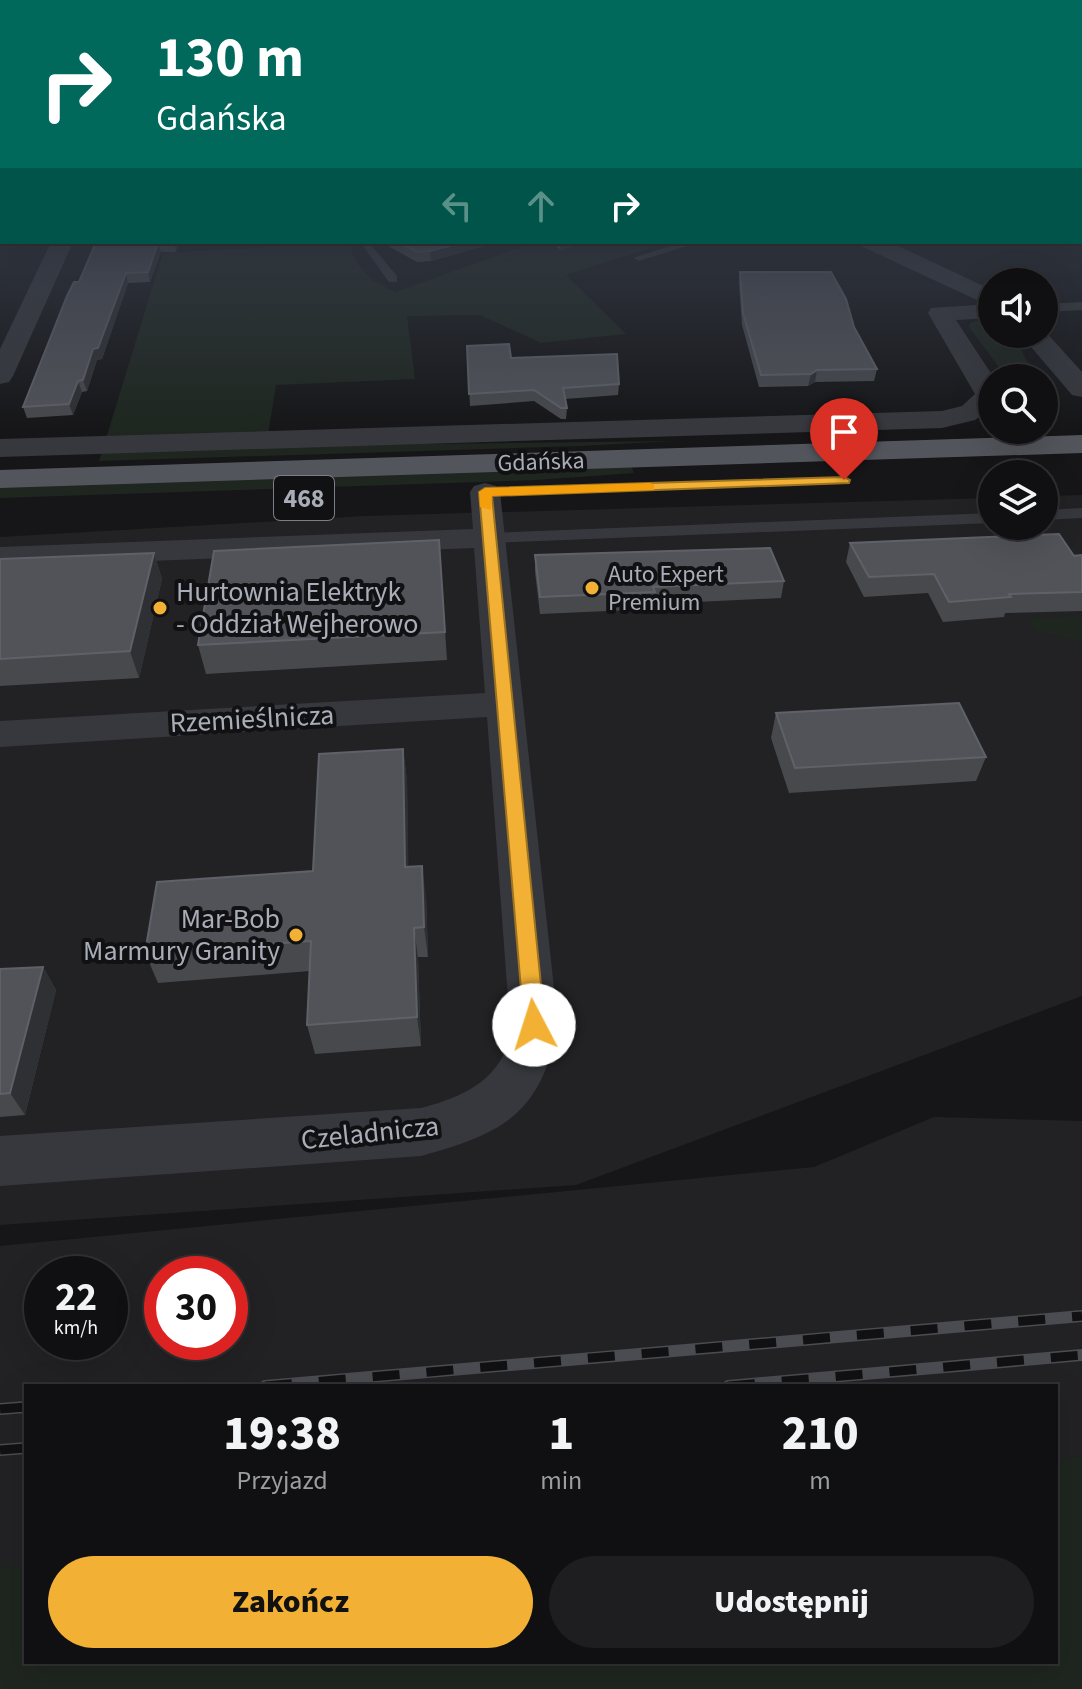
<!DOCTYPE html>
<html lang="pl">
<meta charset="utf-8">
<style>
:root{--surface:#101012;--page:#1e1e20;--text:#f1f3f6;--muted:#9c9d9f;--line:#303032;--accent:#f2b134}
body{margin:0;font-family:"Source Sans 3",sans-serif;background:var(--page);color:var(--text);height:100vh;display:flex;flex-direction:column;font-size:30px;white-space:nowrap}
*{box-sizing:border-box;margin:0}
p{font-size:26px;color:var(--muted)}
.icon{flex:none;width:44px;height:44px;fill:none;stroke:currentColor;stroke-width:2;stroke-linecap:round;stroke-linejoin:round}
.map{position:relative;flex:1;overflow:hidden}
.drawer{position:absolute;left:24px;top:1384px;width:1034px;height:280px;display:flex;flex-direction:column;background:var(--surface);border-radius:0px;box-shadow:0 8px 32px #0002,0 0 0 2px var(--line)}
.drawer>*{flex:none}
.guide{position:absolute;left:0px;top:0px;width:1082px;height:244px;box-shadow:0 8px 32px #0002,0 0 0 2px var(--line);background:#00695c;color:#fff;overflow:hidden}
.fabs{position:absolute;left:978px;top:268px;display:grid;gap:16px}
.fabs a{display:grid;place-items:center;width:80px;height:80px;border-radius:50%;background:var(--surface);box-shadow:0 8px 32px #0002,0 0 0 2px var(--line);font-size:40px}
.speed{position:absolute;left:24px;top:1256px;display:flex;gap:16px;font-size:40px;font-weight:700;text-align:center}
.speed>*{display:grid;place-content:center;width:104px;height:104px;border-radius:50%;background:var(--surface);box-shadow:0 8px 32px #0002,0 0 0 2px var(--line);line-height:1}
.speed small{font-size:20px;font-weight:400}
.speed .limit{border:12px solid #d22;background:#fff;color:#111}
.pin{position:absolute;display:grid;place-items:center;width:68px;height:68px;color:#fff;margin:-82px -34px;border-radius:50% 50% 50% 0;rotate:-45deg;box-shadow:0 0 8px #0007}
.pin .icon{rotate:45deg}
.me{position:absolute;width:88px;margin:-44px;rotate:355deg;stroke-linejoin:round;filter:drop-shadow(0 0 6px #0008)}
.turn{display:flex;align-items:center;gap:28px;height:168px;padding:0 24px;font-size:36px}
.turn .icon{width:104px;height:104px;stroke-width:2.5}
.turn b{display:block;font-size:56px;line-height:68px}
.lanes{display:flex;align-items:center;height:76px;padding:0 24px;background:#0003;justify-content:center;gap:40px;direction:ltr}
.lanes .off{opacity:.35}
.eta{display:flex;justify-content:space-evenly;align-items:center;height:136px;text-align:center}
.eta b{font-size:48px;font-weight:800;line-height:56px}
.primary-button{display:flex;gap:16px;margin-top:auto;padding:16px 24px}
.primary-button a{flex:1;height:92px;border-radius:48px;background:var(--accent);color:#111;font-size:32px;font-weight:800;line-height:92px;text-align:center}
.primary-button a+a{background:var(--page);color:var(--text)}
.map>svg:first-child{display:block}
.built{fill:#222225;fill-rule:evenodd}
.green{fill:#1e261f}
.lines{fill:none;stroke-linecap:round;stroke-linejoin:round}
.service{fill:#37383d;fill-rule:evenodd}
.minor{fill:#37383d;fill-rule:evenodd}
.tertiary{fill:#37383d;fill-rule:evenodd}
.primary{fill:#53555c;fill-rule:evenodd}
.rail-casing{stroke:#4a4c52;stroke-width:12}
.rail{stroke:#111113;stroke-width:9;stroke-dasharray:27;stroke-linecap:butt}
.wall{fill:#47494d}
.shaded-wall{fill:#2f3033}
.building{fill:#525359;stroke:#5f6168;stroke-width:2}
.route{fill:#f2b134;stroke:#9d7322;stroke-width:2}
.slow{fill:#f59e0b}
.poi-dot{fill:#f2b134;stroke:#111113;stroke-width:3}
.labels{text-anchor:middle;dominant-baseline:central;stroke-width:8;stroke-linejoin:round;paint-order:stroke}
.far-street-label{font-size:24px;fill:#a8adb8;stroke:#111113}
.far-poi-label{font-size:24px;fill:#a8adb8;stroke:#111113;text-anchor:start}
.shield{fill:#111113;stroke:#7b7e86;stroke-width:2}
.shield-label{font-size:26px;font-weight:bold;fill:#a8adb8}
.poi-label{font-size:28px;fill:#a8adb8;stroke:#111113;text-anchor:start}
.street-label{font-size:28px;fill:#a8adb8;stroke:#111113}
</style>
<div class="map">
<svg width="1082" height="1689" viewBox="0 0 1082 1689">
<rect width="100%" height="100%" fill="#161618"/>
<!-- built -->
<path class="built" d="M1082,495V996L576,1185L0,1225V537L365,516L992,498V526H1044V496Z
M934,1117L1082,1121V1475L1056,1478V1386H26V1578L0,1581V1246L814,1167ZM42,1274H110V1342H42ZM162,1274H230V1342H162Z"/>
<!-- green -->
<path class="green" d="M349,242C354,267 373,284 396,292L534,242H670L566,275L626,334L541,343L480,315L407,316L415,379L276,385L268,435L426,444L675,441L580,446L99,461L163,253Z
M983,319L992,321V334H1014L1025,358L1041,378H1007L969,327L970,323Z
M631,466L634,473L537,480L0,498V486Z
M1082,616V642L1035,631L1027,618Z
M1082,1457V1689H0V1567L26,1565V1662H1056V1460Z"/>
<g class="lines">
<!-- service -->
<path class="service" d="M360,242H377L371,245L397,276V282H389Z
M682,242H700L639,261L633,258Z
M1082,302V310L1044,312V304Z
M1082,508V518L1044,520V510Z
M992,513V523L489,543L481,538L489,533Z"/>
<!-- minor -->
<path class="minor" d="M51,242H73L13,376L9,382L0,384V349Z
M992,304V318L956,320L994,378L992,408L975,420L942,428L0,457V439L942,411L962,406L975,394L928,313L931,308Z
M485,483L496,486L500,492L558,1025C541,1114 504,1133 421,1156L0,1186V1136L421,1108C452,1100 487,1087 503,1056C507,1047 508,1034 510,1025L487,717L0,747V721L485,693L474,548L0,567V547L473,529L470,492L474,486Z"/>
<!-- tertiary -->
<path class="tertiary" d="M860,242H890L992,290V307L863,247Z
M1044,330L1082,372V397L1072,395L1020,334H1044Z"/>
<!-- primary -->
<path class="primary" d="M1082,435V453L0,488V470Z"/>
<!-- rail casing -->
<g class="rail-casing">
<path id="rail" d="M265,1386L1082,1316
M728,1386L1082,1355
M0,1409L26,1407
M0,1450L26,1448"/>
</g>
<!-- rail -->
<use href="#rail" class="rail"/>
</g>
<!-- wall -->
<path class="wall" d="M96,242H179L176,252H161L150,282L128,283L102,359L97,360L87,391L82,392L73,415L27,418L23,407Z
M381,242H499L431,261L417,262Z
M552,242H588L560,250Z
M740,272L854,327L877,369L874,381L815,382L808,386L759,387L742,325L739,283Z
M467,346L511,358L619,384L618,395L565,399L567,408L566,419H561L534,401L470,406Z
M439,540L447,660L206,674L198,645Z
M850,543L1082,555V611L1005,613L1004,617L943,622L928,593L864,597L846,562Z
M154,553L162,579L139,678L0,686V559Z
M535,555L784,581L781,598L654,604L653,609L540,614L535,572Z
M776,713L986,757L976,781L789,793L771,738Z
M403,749L407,780L408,867L426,896L428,957H418L421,1046L315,1054L307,1025L310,971L158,983L145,953L313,871Z
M43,967L56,990L25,1115L0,1117V969Z"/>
<!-- shaded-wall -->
<path class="shaded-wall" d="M2,224V238L0,240V227Z
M174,242H179L176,252Z
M464,242H499L431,261L430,251Z
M560,242H588L560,250Z
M158,243L161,252L150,282L148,272Z
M126,273L128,283L102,359L97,360L87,391L83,380L93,349Z
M817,370L815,382L808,386L811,374Z
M78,381L82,392L73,415L69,404Z
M154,553L162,579L139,678L130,651Z
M403,749L407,780L409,897L405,867Z
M422,866L426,896L428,957L424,927Z
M414,928L418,957L421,1046L417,1017Z
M43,967L56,990L25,1115L10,1093Z"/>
<!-- building -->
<path class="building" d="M0,196H2V224L0,227Z
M96,242H174L158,243L148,272L126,273L98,348L93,349L83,380L78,381L69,404L23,407L67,296L74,282H79Z
M398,242H464L430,251L417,252Z
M740,272H831L846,299L854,327L877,369L817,370L811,374L761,375L743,313Z
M509,344L511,358L617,354L619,384L563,388L567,408H561L534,390L469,394L467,346Z
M1059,534L1074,556L1082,555V592L1009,594L1011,597L949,602L934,574L869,577L850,543Z
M439,540L445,632L198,645L214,551Z
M770,548L784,581L653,587L655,592L540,597L535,555Z
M154,553L130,651L0,659V559Z
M959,703L986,757L795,768L776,713Z
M403,749L405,867L422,866L424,927L414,928L417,1017L307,1025L311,941L145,953L157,882L313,871L319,754Z
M43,967L10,1093L0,1094V969Z"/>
<!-- sky -->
<linearGradient id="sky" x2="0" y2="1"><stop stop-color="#0c0c0d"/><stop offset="0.45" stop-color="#363c48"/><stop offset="1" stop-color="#363c48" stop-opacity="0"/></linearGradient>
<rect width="1082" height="432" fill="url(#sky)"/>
<!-- route -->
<path class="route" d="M844,477L850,480L849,483L492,496L545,1025L542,1031L534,1034L527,1031L524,1025L479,492L485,488Z"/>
<!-- slow -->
<path class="slow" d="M649,483L654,484V490L492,496L491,510L480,507L479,492L485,488Z"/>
<!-- markers -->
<g class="poi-dot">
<circle cx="592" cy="588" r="8"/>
<circle cx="160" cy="608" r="8"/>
<circle cx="296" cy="935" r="8"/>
</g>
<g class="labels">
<!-- far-street labels -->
<g class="far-street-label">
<text transform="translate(541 462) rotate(-2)">Gdańska</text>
</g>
<!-- far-poi labels -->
<g class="far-poi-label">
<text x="608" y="574">Auto Expert<tspan x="608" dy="28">Premium</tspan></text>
</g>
<!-- shield labels -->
<rect class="shield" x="274" y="476" width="60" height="44" rx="6"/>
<g class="shield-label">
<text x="304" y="498">468</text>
</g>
<!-- poi labels -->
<g class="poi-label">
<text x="176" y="592">Hurtownia Elektryk<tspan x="176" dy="32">- Oddział Wejherowo</tspan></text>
<text x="280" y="919" text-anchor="end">Mar-Bob<tspan x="280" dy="32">Marmury Granity</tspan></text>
</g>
<!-- street labels -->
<g class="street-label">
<text transform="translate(252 719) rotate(-3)">Rzemieślnicza</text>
<text transform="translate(370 1133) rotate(-6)">Czeladnicza</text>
</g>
</g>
</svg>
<div class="fabs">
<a><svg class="icon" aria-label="sound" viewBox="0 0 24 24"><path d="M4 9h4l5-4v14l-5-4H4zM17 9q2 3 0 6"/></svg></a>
<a><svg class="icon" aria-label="search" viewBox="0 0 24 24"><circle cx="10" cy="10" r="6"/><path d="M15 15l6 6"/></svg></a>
<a><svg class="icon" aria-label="layers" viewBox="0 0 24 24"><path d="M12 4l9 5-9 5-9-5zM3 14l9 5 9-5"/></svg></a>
</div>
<div class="speed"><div>22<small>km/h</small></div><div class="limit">30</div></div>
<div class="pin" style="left:844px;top:480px;background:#d93025"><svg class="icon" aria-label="arrive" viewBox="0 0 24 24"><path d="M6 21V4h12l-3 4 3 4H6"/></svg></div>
<svg class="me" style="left:534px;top:1025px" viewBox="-20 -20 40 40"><circle r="19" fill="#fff"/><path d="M0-13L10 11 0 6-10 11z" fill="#f2b134"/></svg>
<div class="guide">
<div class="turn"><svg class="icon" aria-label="right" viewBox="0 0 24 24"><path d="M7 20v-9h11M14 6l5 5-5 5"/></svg><div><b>130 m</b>Gdańska</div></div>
<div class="lanes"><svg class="icon off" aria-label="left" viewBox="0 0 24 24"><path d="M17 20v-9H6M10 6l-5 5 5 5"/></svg><svg class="icon off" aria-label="ahead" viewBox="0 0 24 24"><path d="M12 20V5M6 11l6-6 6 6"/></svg><svg class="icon" aria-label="right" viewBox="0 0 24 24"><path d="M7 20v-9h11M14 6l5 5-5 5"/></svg></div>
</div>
<section class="drawer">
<div class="eta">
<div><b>19:38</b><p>Przyjazd</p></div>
<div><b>1</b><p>min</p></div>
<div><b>210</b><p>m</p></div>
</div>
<div class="primary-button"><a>Zakończ</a><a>Udostępnij</a></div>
</section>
</div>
